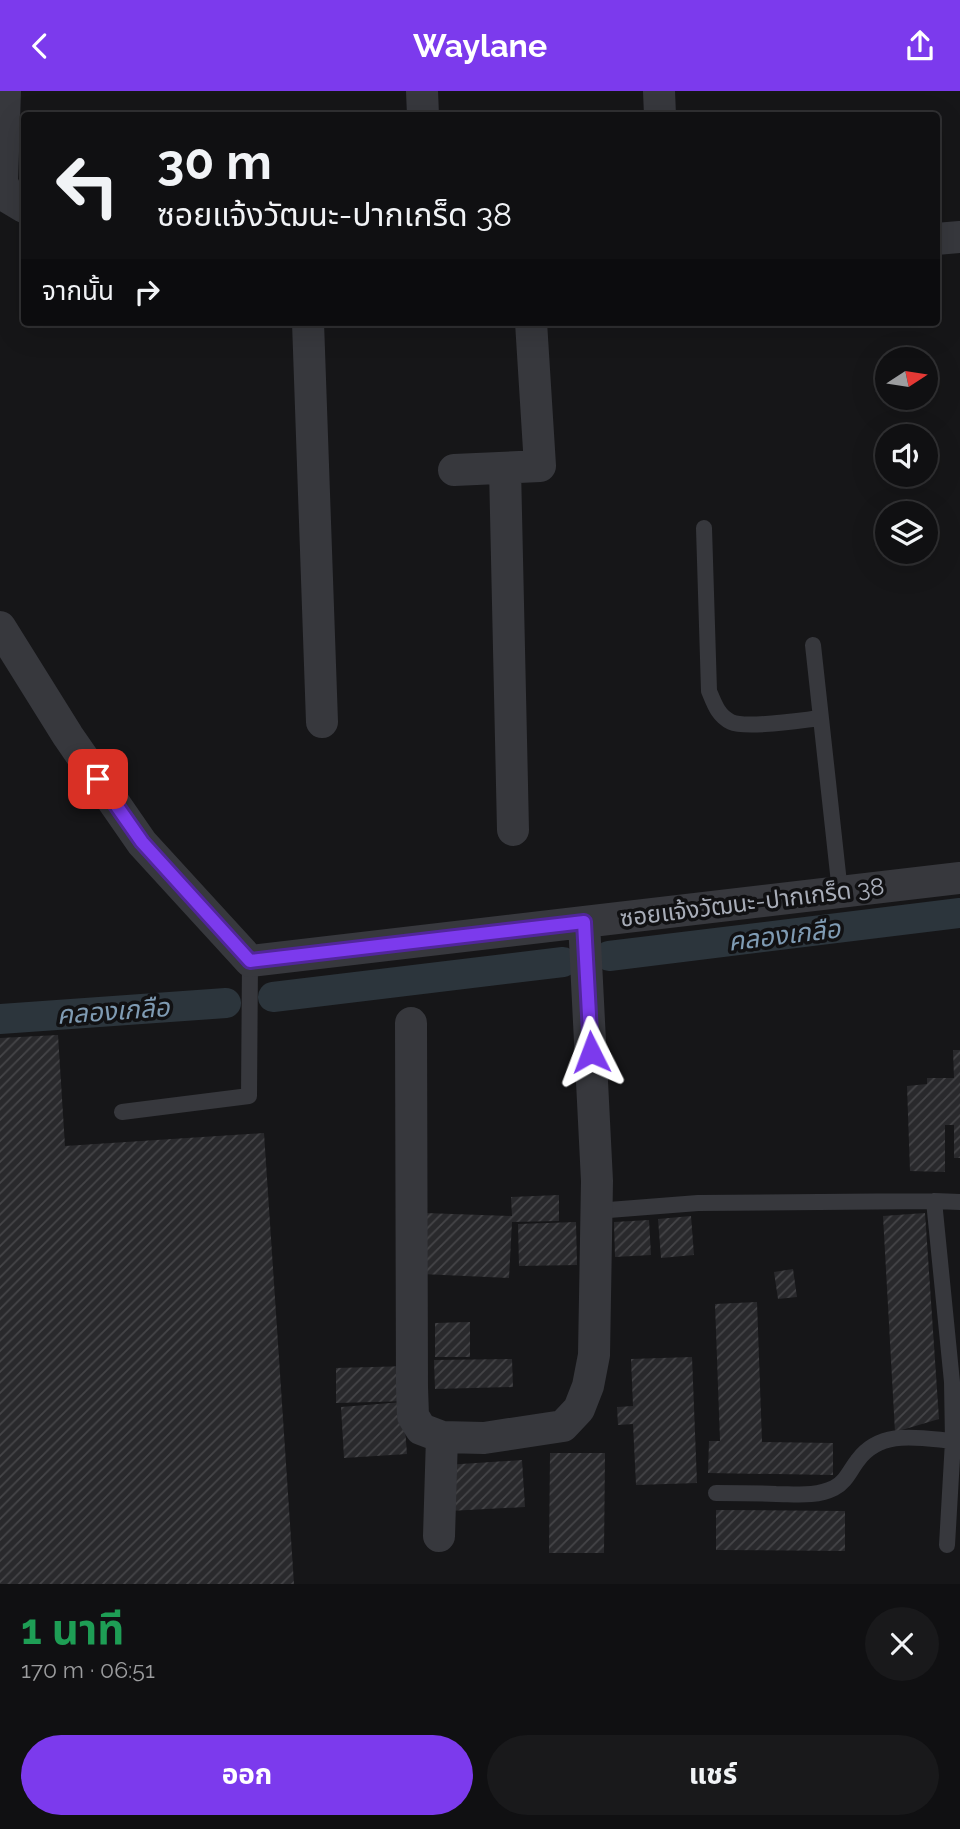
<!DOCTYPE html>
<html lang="th">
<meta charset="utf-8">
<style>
:root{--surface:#101012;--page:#19191b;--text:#f1f3f6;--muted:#9c9d9f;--line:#303032;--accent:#7c3aed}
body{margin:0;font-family:Raleway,"Noto Sans Thai",sans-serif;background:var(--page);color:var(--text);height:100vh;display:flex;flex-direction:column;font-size:26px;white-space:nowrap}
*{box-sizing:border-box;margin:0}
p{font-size:23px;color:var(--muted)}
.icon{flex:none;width:38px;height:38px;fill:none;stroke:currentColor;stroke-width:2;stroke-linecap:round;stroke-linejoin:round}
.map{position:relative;height:1493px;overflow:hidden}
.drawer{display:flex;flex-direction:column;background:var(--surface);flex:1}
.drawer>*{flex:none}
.top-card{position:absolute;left:21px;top:21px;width:919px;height:214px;border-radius:7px;box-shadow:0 7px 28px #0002,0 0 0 2px var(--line);background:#101012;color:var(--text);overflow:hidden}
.needle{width:46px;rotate:78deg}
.tools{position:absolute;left:875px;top:256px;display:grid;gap:14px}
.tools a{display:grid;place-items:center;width:63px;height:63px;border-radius:50%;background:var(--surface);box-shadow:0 7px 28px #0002,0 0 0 2px var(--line);font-size:35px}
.pin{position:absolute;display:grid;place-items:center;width:60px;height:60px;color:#fff;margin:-30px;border-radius:14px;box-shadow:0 4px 10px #0006}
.me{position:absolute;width:77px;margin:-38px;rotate:357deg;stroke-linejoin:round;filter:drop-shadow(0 0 5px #0008)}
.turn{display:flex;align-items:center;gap:24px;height:147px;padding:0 21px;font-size:32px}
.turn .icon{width:91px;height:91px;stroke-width:2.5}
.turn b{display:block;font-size:49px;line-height:60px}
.then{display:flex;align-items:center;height:66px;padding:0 21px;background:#0003;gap:14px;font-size:26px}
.round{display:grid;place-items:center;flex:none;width:74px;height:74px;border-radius:37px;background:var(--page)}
.summary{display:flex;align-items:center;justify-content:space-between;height:119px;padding:0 21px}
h1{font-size:42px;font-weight:700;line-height:52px;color:#1e9e55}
.primary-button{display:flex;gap:14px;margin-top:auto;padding:14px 21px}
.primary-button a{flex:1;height:80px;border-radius:42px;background:var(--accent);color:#fff;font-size:28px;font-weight:700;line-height:80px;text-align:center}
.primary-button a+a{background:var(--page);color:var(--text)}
header{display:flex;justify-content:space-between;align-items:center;height:91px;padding:0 21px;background:var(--accent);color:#fff;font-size:32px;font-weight:700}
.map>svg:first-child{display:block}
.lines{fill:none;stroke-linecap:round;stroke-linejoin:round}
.canal{stroke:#2c353c;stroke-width:30}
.building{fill:url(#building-hatch)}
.lane{stroke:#37383d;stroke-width:16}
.street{stroke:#37383d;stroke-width:32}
.route-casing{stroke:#51269a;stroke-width:18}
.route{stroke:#7c3aed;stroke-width:12}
.labels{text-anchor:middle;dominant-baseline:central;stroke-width:7;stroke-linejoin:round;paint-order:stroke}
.street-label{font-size:24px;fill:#a8adb8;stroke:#111113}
.water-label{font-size:26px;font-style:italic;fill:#7f9bb3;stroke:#111113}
</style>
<header><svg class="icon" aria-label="back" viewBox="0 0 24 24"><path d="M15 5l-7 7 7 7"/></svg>Waylane<svg class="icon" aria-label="share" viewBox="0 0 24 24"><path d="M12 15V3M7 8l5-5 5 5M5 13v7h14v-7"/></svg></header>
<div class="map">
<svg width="960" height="1493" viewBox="0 0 960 1493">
<defs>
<pattern id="building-hatch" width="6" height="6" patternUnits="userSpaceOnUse" patternTransform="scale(1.75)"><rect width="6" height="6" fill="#29292c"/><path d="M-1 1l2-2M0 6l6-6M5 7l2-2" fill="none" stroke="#454548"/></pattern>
</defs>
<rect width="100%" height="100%" fill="#161618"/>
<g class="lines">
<!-- canal -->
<path class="canal" d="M609,865L960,822
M273,906L563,871
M0,928L226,912"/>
</g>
<!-- building -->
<path class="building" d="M58,944L65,1055L264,1042L294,1493H0V947Z
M953,959H960V1067H954V1034H945V1081L910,1080L907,995L927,993V987H954Z
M559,1104V1130L512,1131L509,1187L422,1183L425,1122L512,1125L511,1106Z
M925,1122L939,1328L895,1341L883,1125Z
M691,1125L694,1164L661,1167L658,1128Z
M649,1129L651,1164L615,1166L614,1131Z
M576,1131L577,1174L519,1175L518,1133Z
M793,1178L797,1206L778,1208L774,1181Z
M757,1211L762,1351L833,1352V1384L708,1382L709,1350H720L715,1213Z
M470,1231V1266H435V1232Z
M692,1266L697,1392L636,1394L633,1333L618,1334L617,1316L633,1315L631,1268Z
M512,1268L513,1296L435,1298L434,1269Z
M410,1275L411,1310L336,1312V1277Z
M403,1311L407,1363L344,1367L341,1316Z
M550,1362H605L604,1462H549Z
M522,1369L525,1416L449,1420L446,1374Z
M716,1419L845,1420V1460L716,1459Z"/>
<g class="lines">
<!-- lane -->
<path class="lane" d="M704,437L709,600C714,612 718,625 731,631C746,638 802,629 821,627
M813,554L840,801
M122,1021L249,1005L250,870
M934,1110L952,1291L953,1350L947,1454
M596,1120L698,1112L934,1110L960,1111
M716,1402C736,1402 756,1402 776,1403C795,1403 816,1406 834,1397C846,1391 850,1379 858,1369C881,1338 919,1347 953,1350"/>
<!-- street -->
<path class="street" d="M5,0L2,91L9,107L24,116
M422,0L423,24
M659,0L660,24
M936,148L960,146
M308,231L322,631
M505,377L513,739
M454,379L540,375L531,231
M0,536L68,645L142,752L250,870L960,787
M411,932L412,1296L413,1325L421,1338L442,1346L484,1347L563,1335L579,1318L588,1295L594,1264L597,1090L584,831
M439,1445L442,1346"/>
</g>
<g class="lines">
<!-- route casing -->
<g class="route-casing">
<path id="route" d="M98,688L142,751L250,870L584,831L591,961"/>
</g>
<!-- route -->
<use href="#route" class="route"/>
</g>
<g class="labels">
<!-- street labels -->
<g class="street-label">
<text transform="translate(752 811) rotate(-7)">ซอยแจ้งวัฒนะ-ปากเกร็ด 38</text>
</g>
<!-- water labels -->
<g class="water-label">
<text transform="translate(784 844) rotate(-7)">คลองเกลือ</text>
<text transform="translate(113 920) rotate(-4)">คลองเกลือ</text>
</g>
</g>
</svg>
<div class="tools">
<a><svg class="needle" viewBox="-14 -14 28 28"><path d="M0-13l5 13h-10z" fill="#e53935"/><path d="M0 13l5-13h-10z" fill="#9c9d9f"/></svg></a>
<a><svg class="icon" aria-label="sound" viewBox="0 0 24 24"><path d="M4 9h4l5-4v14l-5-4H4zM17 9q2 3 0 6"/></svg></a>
<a><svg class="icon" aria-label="layers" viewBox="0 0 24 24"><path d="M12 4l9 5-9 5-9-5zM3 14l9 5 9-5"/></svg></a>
</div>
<div class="pin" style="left:98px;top:688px;background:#d93025"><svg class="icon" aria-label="arrive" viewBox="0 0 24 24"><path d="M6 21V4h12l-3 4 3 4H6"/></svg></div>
<svg class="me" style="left:591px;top:961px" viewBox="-20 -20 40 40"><path d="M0-17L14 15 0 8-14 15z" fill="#7c3aed" stroke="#fff" stroke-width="4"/></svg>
<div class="top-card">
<div class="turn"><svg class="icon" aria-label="left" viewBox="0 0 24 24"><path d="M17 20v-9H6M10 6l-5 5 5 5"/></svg><div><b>30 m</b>ซอยแจ้งวัฒนะ-ปากเกร็ด 38</div></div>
<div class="then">จากนั้น<svg class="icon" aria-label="right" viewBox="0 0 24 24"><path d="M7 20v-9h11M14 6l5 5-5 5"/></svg></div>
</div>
</div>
<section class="drawer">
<div class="summary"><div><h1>1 นาที</h1><p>170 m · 06:51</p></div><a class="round"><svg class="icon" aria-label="close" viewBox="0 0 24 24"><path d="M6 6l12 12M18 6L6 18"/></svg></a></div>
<div class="primary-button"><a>ออก</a><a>แชร์</a></div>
</section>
